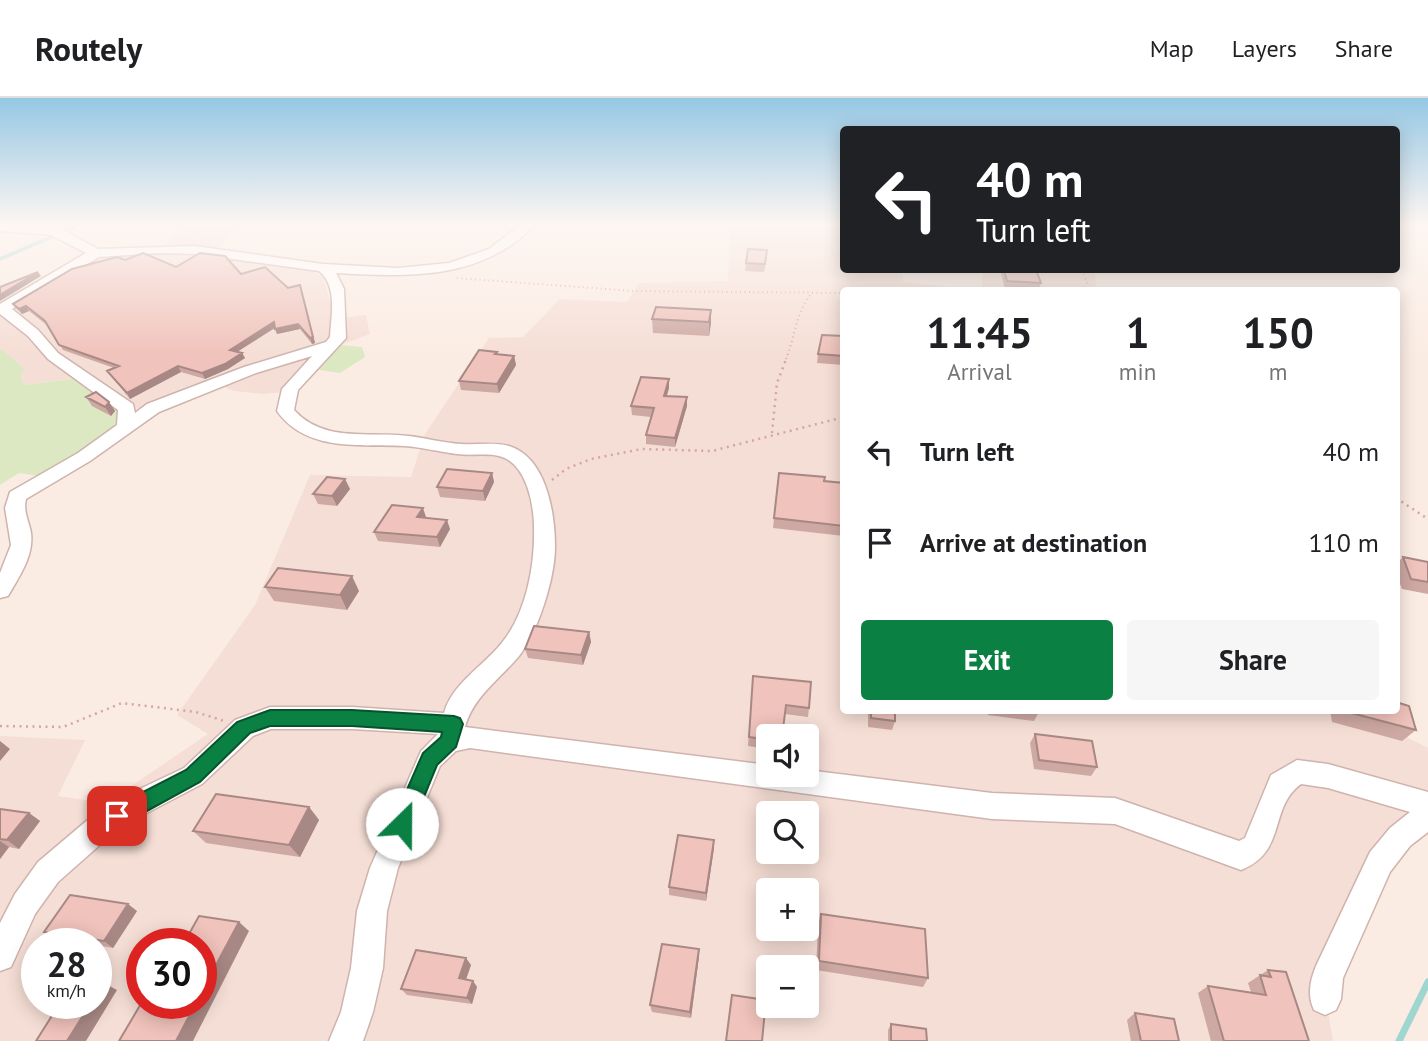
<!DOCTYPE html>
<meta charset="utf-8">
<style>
:root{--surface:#fff;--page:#f6f6f6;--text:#202124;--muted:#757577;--line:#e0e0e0;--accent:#0b8043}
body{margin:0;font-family:"PT Sans",sans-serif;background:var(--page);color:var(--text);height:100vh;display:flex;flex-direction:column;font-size:26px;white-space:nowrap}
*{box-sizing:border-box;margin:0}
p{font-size:23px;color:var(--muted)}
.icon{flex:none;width:38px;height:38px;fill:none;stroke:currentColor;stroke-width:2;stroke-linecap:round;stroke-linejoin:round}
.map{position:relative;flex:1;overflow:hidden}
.side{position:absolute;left:840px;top:189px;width:560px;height:427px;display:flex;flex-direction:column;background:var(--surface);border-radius:7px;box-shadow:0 4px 18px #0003}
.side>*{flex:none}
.top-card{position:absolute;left:840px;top:28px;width:560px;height:147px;border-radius:7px;box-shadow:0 4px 18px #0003;background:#202124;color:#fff;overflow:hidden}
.buttons{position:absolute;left:756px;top:626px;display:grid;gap:14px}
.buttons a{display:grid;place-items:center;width:63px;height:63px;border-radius:7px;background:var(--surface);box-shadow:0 4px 18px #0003;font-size:35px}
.speed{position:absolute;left:21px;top:830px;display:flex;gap:14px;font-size:35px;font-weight:700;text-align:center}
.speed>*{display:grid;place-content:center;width:91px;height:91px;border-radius:50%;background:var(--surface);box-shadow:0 4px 18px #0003;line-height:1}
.speed small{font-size:18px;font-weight:400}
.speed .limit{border:10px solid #d22;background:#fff;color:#111}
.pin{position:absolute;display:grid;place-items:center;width:60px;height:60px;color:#fff;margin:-30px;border-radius:14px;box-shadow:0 4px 10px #0006}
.me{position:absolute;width:77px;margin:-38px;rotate:23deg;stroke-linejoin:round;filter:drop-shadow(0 0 5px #0008)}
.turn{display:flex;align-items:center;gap:24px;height:147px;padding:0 21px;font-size:32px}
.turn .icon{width:91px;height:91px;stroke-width:2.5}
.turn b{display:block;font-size:49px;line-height:60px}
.eta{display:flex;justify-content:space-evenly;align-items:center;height:119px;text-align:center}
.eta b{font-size:42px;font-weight:700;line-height:49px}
.button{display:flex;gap:14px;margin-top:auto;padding:14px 21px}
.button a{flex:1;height:80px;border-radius:7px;background:var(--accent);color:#fff;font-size:28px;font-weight:700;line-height:80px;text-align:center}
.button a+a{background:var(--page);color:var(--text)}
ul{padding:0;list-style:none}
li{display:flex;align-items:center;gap:21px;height:91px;padding:0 21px}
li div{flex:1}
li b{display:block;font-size:26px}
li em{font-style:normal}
header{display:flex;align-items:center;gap:42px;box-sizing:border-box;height:98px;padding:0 35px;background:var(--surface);border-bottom:2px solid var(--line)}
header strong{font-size:33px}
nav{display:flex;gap:38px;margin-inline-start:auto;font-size:24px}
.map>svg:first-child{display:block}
.residential{fill:#f5ded5;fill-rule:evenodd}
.green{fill:#dce8c2}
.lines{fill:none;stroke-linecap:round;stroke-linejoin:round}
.stream-far1{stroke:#9fd6d0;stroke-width:3.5}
.stream{stroke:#9fd6d0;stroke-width:7}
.minor-casing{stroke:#cfb3ad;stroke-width:3}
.path-far1{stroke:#d5a69f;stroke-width:2;stroke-dasharray:1 3.5;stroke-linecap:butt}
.path{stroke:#d5a69f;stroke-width:2.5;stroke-dasharray:2 4.5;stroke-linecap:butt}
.minor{fill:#fff;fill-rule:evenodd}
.wall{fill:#cea8a2}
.shaded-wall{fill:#a88884}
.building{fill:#f0c3bc;stroke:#a88884;stroke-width:2}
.route{fill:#0b8043;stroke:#07532c;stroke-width:2}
</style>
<header>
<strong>Routely</strong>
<nav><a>Map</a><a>Layers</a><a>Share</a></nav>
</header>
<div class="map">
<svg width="1428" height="943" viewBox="0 0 1428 943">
<rect width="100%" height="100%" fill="#fbece3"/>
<!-- residential -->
<path class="residential" d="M189,125H246L210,156L308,171L323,179L335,221L366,217L370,236L340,247L319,272L282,294L264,296L234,293L212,284L145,310L129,311L80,280L24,287L21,279L23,269L0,250V190L18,192L99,155L157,153Z
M730,125H816L843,129L844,172H902L903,184L976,192H844V612H1396L1398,600L1408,640L1428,650V729L1388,763L1328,913L1333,943H0V638L85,642L58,698L106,705L208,636L177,617L255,507L310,377L411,379L425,336L489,240L523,239L560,201L627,204L639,185L728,183ZM768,639H807V677H768ZM768,716H807V754H768ZM768,793H807V831H768ZM37,845H96V905H37ZM142,845H201V905H142ZM768,870H807V908H768Z
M982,172H1095L1096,192H982Z"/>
<!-- green -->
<path class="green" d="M340,247L362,249L365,259L340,275L319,272Z
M0,250L24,270L21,279L24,287L80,280L130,318L67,365L39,378L19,375L0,387Z"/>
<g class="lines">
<!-- stream-far1 -->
<path class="stream-far1" d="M0,161L84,125"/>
<!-- stream -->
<path class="stream" d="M1399,943L1428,884"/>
<!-- minor casing -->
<g class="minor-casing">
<path id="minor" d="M0,125L41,129L37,125H51L98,151L195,148L323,166L398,170L449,165L489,151L523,125H537C482,183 409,179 336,175L344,191L346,240L298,292L294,312C324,345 368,333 409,338C426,340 444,345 461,346C476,347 495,344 509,348C547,360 555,416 555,449C555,480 538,534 519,558C499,582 473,599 465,629L768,667V677H807V672L992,695L1115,700L1239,743L1245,740L1271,677L1297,662L1328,666L1428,694V734L1410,748L1390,774L1343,880L1341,901L1336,912L1325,917L1314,912C1307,897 1310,883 1316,868L1370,754L1390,730L1410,714L1328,690L1301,686C1268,710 1288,753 1241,772L1115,726L992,721L470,650L456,653L440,668L398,770L387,813L383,870L373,914L363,943H329L341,914L351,870L357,813L370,770L421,653L438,636L352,631H271L253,638L202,686L145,716L110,738L58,784L35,816L11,869L0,873V825L15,796L38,764L90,720L125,698L184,670L235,622L270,609H352L444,615C452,586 483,568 501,546C526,516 535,468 534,430C534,407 527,365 499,358C486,355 470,358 457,356C439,354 422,349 404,348C359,346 306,354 277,313L282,291L312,258L256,275L159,314L90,363L26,401C23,414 29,423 31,435C34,458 19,479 8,498L0,500V475L11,447L5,410L10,394L78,355L117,327L118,312L48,261L28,238L0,216V206L86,155L51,137L0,133ZM159,155L195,156L319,173C338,188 331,218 330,239L326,244L244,269L147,306L135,315L133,306L58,255L38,232L12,211L99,159Z"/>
</g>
<!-- path-far1 -->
<path class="path-far1" d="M195,139L210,125
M1082,172L1087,185L1084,192
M457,180L633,193L844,195
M786,261C795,239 796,214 811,196"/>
<!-- path -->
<path class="path" d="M772,335L777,285L787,259
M552,382L566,371L591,361L642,351L712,353L844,319
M1396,400L1428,421
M0,628L63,629L122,605L196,614L224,623"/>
<!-- minor -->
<use href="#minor" class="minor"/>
</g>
<!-- wall -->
<path class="wall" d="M767,160L764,174L745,173L746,165Z
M125,162L241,176L288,190L300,187L315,245L312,246L300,231L277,236L275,230L237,254L242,255L245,260L228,271L205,281L181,274L130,301L107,273L114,270L63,252L48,228L29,213L22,216L17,211L13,206Z
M1000,172H1036L1041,185L1039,192L1005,191Z
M711,212V225L709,238L653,235L652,221Z
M844,238V267L817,265L818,256Z
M497,256L514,258L516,267L499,295L461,292L459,283Z
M669,281V290L667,298L687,299V308L675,349L646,346V337L651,319L632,317L631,308Z
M86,299L109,304L115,313L111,318L92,308Z
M492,375L494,384L485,403L440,399L437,389Z
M345,381L350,391L337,408L318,406L313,396Z
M844,385V438L773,430L774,420Z
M426,419L450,431L440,449L378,443L374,434Z
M1403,459L1428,464V496L1402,491L1396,476V466Z
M265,489L359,493L347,512L274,503Z
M589,534L591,544L583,567L528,560L525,551Z
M753,578L809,610L808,619L785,616L782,639L763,638L762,650L748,648Z
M868,612H895V623L892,632L868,629Z
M988,612H1039V614L1034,623L988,617Z
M1330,612H1396L1416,632L1402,643L1332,624Z
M1035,636L1097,669L1091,678L1034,671L1030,645Z
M309,709L319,722L300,759L206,745L193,733Z
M0,711L29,715L40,723L19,751L9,749L0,761Z
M714,750L706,803L669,797V789Z
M137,813L113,850L96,847V845H87L55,840L44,834Z
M821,816L928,880L923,889L816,872L818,826Z
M699,851V858L691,920L652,914L650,907Z
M471,867L466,881L473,883L477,889L472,906L407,897L401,891Z
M1268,872L1309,943H1211L1198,895L1208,888L1251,894L1248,885Z
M1135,915L1179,943H1131L1127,922Z
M891,926L927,943H888V932Z"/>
<!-- shaded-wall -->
<path class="shaded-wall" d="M38,174L41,178L0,203V197Z
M300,187L315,245L312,246L310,240Z
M26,208L29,213L22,216L19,211Z
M711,212V225L709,238V224Z
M274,224L276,229L232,257L230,252Z
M298,226L300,231L277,236L275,231Z
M242,255L245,260L228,271L205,281L202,275Z
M514,258L516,267L499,295L497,286Z
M178,268L181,274L130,301L127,295Z
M669,281V290L664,306V298Z
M687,299V308L675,349V340Z
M109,304L115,313L111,318L105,309Z
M492,375L494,384L485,403L483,393Z
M345,381L350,391L337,408L332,398Z
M423,410L426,419L421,428L417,419Z
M447,422L450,431L440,449L437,439Z
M352,478L359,493L347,512L340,497Z
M589,534L591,544L583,567L581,557Z
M0,643L10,651L0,663Z
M309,709L319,722L300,759L289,747Z
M29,715L40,723L19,751L7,742Z
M714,742V750L706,803V795Z
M0,743L9,749L0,761Z
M128,806L137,813L113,850L104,843Z
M239,824L249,833L193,943H176L196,905H201V895Z
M699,851V858L691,920L690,914Z
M466,860L471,867L464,887L459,880Z
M473,883L477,889L472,906L467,900Z
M104,885L117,892L86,943H67L91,905H96V897Z"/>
<!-- building -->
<path class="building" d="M748,151L767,152L765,166L746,165Z
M143,155L176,169L200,155L225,158L241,176L265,169L288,190L300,187L313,239L310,240L298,226L275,231L274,224L230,252L242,255L225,266L202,275L178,268L127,295L107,273L119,268L59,247L45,223L26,208L19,211L13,206L72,171L117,159L125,162Z
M1004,172H1036L1041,185L1007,183Z
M38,174L0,197V189Z
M656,209L711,212L709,224L652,221Z
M822,237L844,238V258L818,256Z
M479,252L497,254L495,256L514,258L497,286L459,283Z
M641,279L669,281L664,298L687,299L675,340L646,337L654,310L631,308Z
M96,294L109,304L105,309L86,299Z
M447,371L492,375L483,393L437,389Z
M779,375L825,379L824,383L844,385V428L774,420Z
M327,379L345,381L332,398L313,396Z
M392,407L423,410L417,419L447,422L437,439L374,434Z
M1403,459L1428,464V484L1411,481Z
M278,470L352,478L340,497L265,489Z
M534,528L589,534L581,557L525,551Z
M753,578L811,584L809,610L786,607L783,631L764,629L763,641L749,639Z
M1396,604L1409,608L1416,632L1344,613L1396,612Z
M871,612H895V623L871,620Z
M1035,636L1092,643L1097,669L1039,662Z
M216,696L309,709L289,747L193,733Z
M0,711L29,715L7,742L0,741Z
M678,737L714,742L706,795L669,789Z
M70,797L128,806L104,843L44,834Z
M821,816L925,831L928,880L819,863Z
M199,818L239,824L201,895V845H184Z
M662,846L699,851L690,914L650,907Z
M416,852L466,860L459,880L473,883L467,900L401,891Z
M1268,872L1286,874L1309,943H1224L1208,888L1266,897L1260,877L1271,879Z
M96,883L104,885L96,897Z
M732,897L766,902L762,943H726Z
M142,904V905H196L176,943H119Z
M60,905H91L67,943H36Z
M1135,915L1174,921L1179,943H1141Z
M891,926L926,931L927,943H891Z"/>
<!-- sky -->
<linearGradient id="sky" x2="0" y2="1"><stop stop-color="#95c7e4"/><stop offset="0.49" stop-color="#fdf6f2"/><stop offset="1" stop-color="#fdf6f2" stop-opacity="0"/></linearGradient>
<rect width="1428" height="257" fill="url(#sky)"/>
<!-- route -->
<path class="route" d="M270,612H352L454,618L460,620L463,626L456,649L437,667L410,733L402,736L395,733L392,726L423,655L441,639L442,634L352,628H270L250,635L200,684L125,725L117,728L110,725L107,718L110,711L186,672L237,624Z"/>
</svg>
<div class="buttons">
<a><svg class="icon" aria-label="sound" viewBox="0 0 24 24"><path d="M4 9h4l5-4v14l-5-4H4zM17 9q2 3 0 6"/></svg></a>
<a><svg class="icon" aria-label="search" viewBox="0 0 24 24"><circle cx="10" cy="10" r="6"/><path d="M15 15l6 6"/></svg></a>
<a>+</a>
<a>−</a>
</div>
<div class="speed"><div>28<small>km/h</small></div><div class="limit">30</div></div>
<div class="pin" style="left:117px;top:718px;background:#d93025"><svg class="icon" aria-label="arrive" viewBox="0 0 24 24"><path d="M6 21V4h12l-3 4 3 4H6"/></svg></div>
<svg class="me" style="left:402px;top:726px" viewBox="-20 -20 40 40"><circle r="19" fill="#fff"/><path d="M0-13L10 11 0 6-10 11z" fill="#0b8043"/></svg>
<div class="top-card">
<div class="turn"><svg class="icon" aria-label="left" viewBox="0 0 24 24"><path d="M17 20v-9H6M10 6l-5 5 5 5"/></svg><div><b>40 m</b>Turn left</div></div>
</div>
<section class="side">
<div class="eta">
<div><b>11:45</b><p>Arrival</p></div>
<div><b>1</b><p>min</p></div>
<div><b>150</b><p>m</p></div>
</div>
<ul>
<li><svg class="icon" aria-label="left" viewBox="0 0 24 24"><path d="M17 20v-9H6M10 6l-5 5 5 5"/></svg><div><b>Turn left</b></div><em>40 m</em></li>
<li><svg class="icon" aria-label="arrive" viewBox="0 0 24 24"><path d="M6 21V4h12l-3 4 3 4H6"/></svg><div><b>Arrive at destination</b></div><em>110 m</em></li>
</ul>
<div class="button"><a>Exit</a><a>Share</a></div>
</section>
</div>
